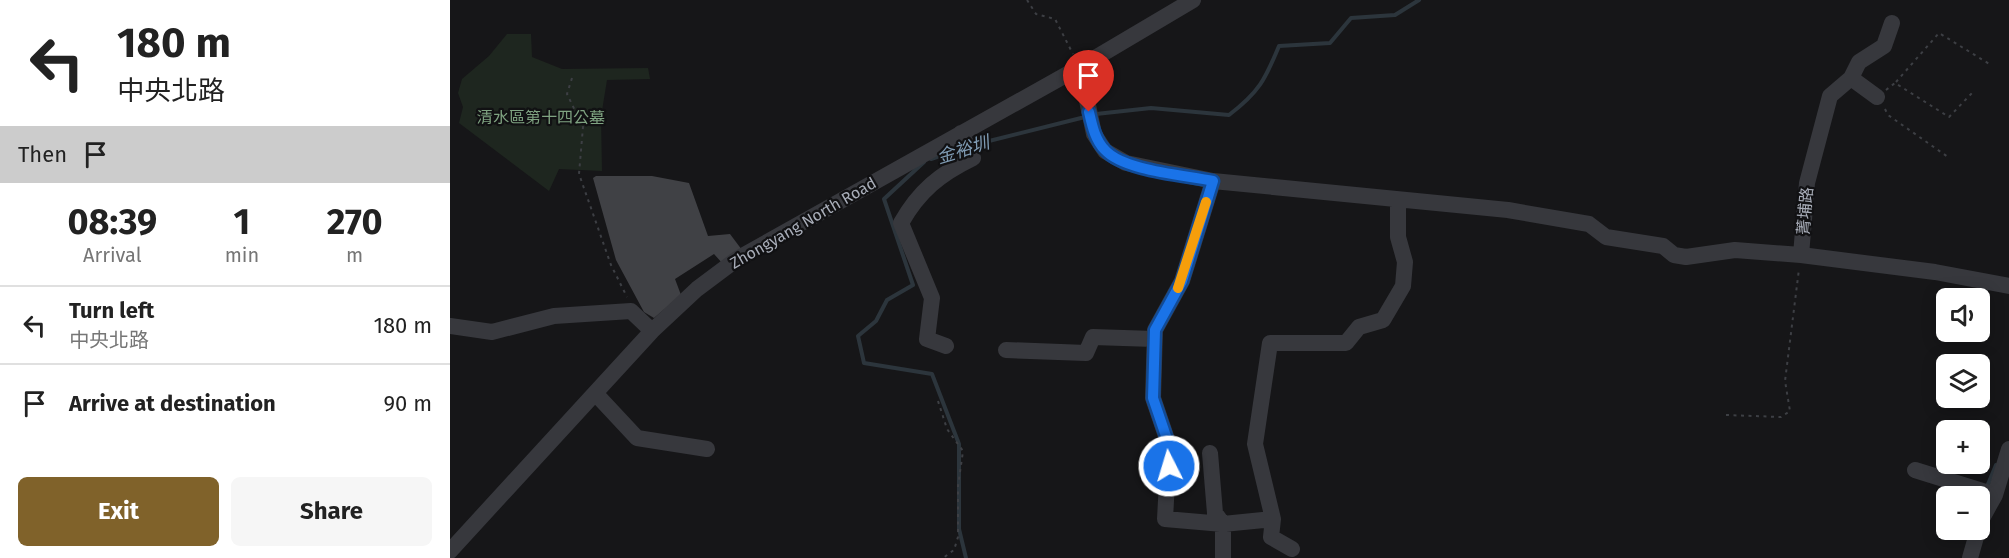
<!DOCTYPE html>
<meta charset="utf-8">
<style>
:root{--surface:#fff;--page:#f6f6f6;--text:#222;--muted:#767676;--line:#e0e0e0;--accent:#80622a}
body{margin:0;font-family:"Fira Sans","Noto Sans TC",sans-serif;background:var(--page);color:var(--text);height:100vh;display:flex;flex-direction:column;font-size:22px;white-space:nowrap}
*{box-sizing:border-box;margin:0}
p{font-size:20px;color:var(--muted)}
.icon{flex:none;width:33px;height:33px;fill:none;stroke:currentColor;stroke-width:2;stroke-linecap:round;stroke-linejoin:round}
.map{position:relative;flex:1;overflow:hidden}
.drawer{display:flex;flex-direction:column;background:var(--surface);width:450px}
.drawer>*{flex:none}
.guide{background:#fff;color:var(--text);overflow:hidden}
.controls{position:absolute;left:1486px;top:288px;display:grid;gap:12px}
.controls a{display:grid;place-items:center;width:54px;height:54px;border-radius:9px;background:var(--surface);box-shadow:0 3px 15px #0003;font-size:30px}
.pin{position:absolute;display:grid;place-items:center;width:51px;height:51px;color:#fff;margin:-62px -26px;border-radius:50% 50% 50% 0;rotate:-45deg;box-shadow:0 0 6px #0007}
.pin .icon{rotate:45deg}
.me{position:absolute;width:66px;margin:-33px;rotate:355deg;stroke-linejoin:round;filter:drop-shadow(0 0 4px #0008)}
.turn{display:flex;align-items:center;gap:21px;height:126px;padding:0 18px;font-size:27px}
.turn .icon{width:78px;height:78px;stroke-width:2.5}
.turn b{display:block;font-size:42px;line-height:51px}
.then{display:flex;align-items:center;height:57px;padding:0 18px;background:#0003;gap:12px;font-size:22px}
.eta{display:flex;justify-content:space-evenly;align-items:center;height:102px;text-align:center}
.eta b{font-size:36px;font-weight:700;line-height:42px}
.action{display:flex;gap:12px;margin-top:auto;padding:12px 18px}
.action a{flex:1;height:69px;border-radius:9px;background:var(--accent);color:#fff;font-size:24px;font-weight:700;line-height:69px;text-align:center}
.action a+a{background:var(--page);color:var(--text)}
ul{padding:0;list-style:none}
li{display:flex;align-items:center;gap:18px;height:78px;padding:0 18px;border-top:2px solid var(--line)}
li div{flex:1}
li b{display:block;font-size:22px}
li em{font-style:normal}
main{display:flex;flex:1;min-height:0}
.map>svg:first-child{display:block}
.green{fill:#1e261f}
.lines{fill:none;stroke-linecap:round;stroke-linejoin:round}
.stream{stroke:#2c353c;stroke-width:4}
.building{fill:#404145}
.path{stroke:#3d3f44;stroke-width:2;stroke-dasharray:3 4.5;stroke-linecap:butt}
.minor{stroke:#37383d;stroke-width:16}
.route-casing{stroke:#114b97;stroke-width:15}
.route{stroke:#1a73e8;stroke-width:10}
.slow{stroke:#f59e0b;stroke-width:10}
.labels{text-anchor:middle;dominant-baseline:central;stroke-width:4.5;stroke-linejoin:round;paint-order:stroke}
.park-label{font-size:16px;fill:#7fa381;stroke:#111113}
.street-label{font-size:16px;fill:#a8adb8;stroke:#111113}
.water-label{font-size:18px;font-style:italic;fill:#7f9bb3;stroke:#111113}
</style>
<main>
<section class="drawer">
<div class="guide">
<div class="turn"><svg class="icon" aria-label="left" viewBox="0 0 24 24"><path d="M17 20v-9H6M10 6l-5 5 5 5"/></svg><div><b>180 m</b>中央北路</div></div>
<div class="then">Then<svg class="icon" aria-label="arrive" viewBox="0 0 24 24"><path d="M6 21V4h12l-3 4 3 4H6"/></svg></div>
</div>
<div class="eta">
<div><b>08:39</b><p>Arrival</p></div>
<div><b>1</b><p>min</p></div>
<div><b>270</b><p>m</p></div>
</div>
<ul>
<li><svg class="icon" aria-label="left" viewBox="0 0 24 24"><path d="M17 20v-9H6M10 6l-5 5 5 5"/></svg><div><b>Turn left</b><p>中央北路</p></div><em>180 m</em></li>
<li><svg class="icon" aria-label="arrive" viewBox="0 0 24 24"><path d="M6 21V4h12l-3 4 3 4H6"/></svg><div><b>Arrive at destination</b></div><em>90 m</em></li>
</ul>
<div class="action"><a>Exit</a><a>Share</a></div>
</section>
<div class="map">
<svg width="1559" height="558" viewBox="0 0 1559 558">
<rect width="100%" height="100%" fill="#161618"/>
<!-- green -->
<path class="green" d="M57,34H81L82,57L112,69L198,68L200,79L157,80L151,117L152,171L109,169L99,191L9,123L13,107L8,93L12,79L39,56Z"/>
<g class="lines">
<!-- stream -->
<path class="stream" d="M646,114L701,108L779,115C809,92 815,80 829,46L880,43L901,18L945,15L969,0
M523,145L635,117
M481,159L513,148
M474,162L434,199L463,285L437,300L426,321L408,336L414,363L482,374L509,444V529L516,558
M1536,489L1546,465"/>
</g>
<!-- building -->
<path class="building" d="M146,176H202L239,183L258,236L280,234L292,250L273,264L264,254L225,279L231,295L204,318L194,312L166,260L143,178Z"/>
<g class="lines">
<!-- path -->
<path class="path" d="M577,0L586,14L605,19L623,54
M122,78L117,94L133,127L129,174L161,265L177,297
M1446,82L1489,33L1541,65
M1436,90L1445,83L1499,117L1522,93
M1435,109L1438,115L1498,157
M488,401L497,429L513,451L508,486V537L504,550L493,558
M1276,415L1331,417L1340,411L1335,381L1349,269"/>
<!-- minor -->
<path class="minor" d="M630,67L644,134L655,151L676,163L763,181L1058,210L1139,224L1156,237L1213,246L1224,255L1236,257L1285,250L1351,255L1485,272L1559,286
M1401,78L1427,97
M763,181L732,281L705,330L703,398L719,445L715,519L773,524V558
M1351,255L1357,183L1380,96L1401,78L1409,62L1434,46L1442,23
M0,326L42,332L104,316L181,311L202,331
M496,346L477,339L482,298L451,223C469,191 490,174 523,158L511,133
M556,350L636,353L643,337L704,339
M145,393L187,438L257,449
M760,453L765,513L773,524L823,519L805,444L820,343H896L909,327L933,320L953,286L955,262L948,237V201
M1465,470L1545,495
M823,519L821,537L842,549
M1530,522L1545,495L1559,449
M0,551L202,331L247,289L287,259L630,67L743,0
M1520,558L1528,530"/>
</g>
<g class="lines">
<!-- route casing -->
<g class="route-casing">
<path id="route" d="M639,112C642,125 645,140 655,150C674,171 735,175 763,181L732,281L705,330L703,398L719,445V466"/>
</g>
<!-- route -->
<use href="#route" class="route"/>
<!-- slow -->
<path class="slow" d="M728,288L756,202"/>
</g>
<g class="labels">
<!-- park labels -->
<g class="park-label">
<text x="91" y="117">清水區第十四公墓</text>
</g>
<!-- street labels -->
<g class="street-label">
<text transform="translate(1355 211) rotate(-85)">菁埔路</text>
<text transform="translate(353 223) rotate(-30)">Zhongyang North Road</text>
</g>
<!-- water labels -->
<g class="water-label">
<text transform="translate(513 150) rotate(-17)">金裕圳</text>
</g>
</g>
</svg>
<div class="controls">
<a><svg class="icon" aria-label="sound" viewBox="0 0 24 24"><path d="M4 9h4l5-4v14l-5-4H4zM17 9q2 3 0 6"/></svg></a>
<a><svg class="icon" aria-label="layers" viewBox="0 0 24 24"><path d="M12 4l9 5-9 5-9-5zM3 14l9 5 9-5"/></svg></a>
<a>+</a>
<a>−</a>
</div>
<div class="pin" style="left:639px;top:112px;background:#d93025"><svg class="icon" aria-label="arrive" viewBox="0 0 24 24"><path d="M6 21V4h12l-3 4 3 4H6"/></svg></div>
<svg class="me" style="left:719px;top:466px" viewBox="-20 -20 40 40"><circle r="17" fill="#1a73e8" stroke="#fff" stroke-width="3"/><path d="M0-11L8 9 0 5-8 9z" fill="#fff"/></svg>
</div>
</main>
